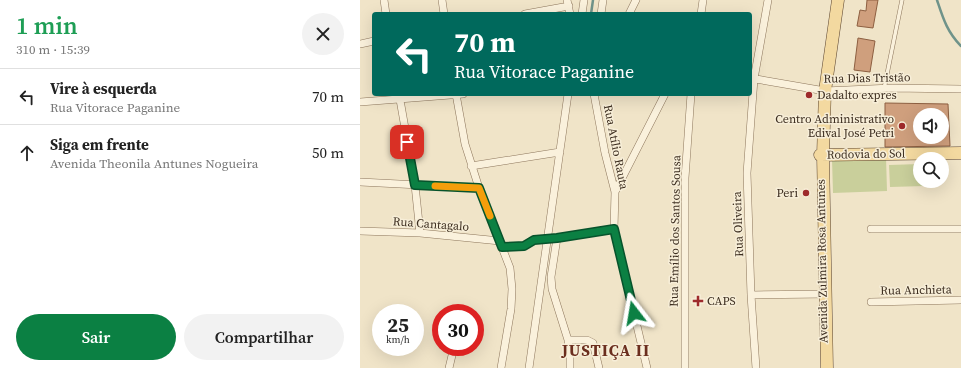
<!DOCTYPE html>
<html lang="pt">
<meta charset="utf-8">
<style>
:root{--surface:#fff;--page:#f2f2f2;--text:#222;--muted:#767676;--line:#e0e0e0;--accent:#0b8043}
body{margin:0;font-family:"Source Serif 4",serif;background:var(--page);color:var(--text);height:100vh;display:flex;flex-direction:column;font-size:15px;white-space:nowrap}
*{box-sizing:border-box;margin:0}
p{font-size:13px;color:var(--muted)}
.icon{flex:none;width:22px;height:22px;fill:none;stroke:currentColor;stroke-width:2;stroke-linecap:round;stroke-linejoin:round}
.map{position:relative;flex:1;overflow:hidden}
.drawer{display:flex;flex-direction:column;background:var(--surface);width:360px}
.drawer>*{flex:none}
.hud{position:absolute;left:12px;top:12px;width:380px;height:84px;border-radius:4px;box-shadow:0 4px 16px #0002;background:#00695c;color:#fff;overflow:hidden}
.tools{position:absolute;left:553px;top:108px;display:grid;gap:8px}
.tools a{display:grid;place-items:center;width:36px;height:36px;border-radius:50%;background:var(--surface);box-shadow:0 4px 16px #0002;font-size:20px}
.speed{position:absolute;left:12px;top:304px;display:flex;gap:8px;font-size:20px;font-weight:700;text-align:center}
.speed>*{display:grid;place-content:center;width:52px;height:52px;border-radius:50%;background:var(--surface);box-shadow:0 4px 16px #0002;line-height:1}
.speed small{font-size:10px;font-weight:400}
.speed .limit{border:6px solid #d22;background:#fff;color:#111}
.pin{position:absolute;display:grid;place-items:center;width:34px;height:34px;color:#fff;margin:-17px;border-radius:8px;box-shadow:0 2px 6px #0006}
.me{position:absolute;width:44px;margin:-22px;rotate:346deg;stroke-linejoin:round;filter:drop-shadow(0 0 3px #0008)}
.turn{display:flex;align-items:center;gap:14px;height:84px;padding:0 16px;font-size:18px}
.turn .icon{width:52px;height:52px;stroke-width:2.5}
.turn b{display:block;font-size:28px;line-height:34px}
.round{display:grid;place-items:center;flex:none;width:42px;height:42px;border-radius:21px;background:var(--page)}
.summary{display:flex;align-items:center;justify-content:space-between;height:68px;padding:0 16px}
h1{font-size:24px;font-weight:600;line-height:30px;color:#1e9e55}
.button{display:flex;gap:8px;margin-top:auto;padding:8px 16px}
.button a{flex:1;height:46px;border-radius:24px;background:var(--accent);color:#fff;font-size:16px;font-weight:600;line-height:46px;text-align:center}
.button a+a{background:var(--page);color:var(--text)}
ul{padding:0;list-style:none}
li{display:flex;align-items:center;gap:12px;height:56px;padding:0 16px;border-top:1px solid var(--line)}
li div{flex:1}
li b{display:block;font-size:15px}
li em{font-style:normal}
main{display:flex;flex:1;min-height:0}
.map>svg:first-child{display:block}
.green{fill:#c9cf9b}
.lines{fill:none;stroke-linecap:round;stroke-linejoin:round}
.stream{stroke:#6f938a;stroke-width:2.5}
.building{fill:#cf9f7d;stroke:#8d5f41;fill-rule:evenodd}
.lane-casing{stroke:#8d765c;stroke-width:4.5}
.street-casing{stroke:#8d765c;stroke-width:8}
.primary-casing{stroke:#5b4430;stroke-width:13}
.lane{stroke:#faf1dc;stroke-width:3.5}
.street{stroke:#faf1dc;stroke-width:7}
.primary{stroke:#f3d9a0;stroke-width:12}
.route-casing{stroke:#07532c;stroke-width:10}
.route{stroke:#0b8043;stroke-width:7}
.slow{stroke:#f59e0b;stroke-width:7}
.poi-dot{fill:#9e2a2b;stroke:#f7eed8;stroke-width:1.5}
.labels{text-anchor:middle;dominant-baseline:central;stroke-width:3;stroke-linejoin:round;paint-order:stroke}
.street-label{font-size:12px;fill:#3d2e20;stroke:#f7eed8}
.poi-label{font-size:12px;fill:#3d2e20;stroke:#f7eed8;text-anchor:start}
.district-label{font-size:16px;font-weight:bold;letter-spacing:1px;fill:#6b2e1e;stroke:#f7eed8}
</style>
<main>
<section class="drawer">
<div class="summary"><div><h1>1 min</h1><p>310 m · 15:39</p></div><a class="round"><svg class="icon" aria-label="close" viewBox="0 0 24 24"><path d="M6 6l12 12M18 6L6 18"/></svg></a></div>
<ul>
<li><svg class="icon" aria-label="left" viewBox="0 0 24 24"><path d="M17 20v-9H6M10 6l-5 5 5 5"/></svg><div><b>Vire à esquerda</b><p>Rua Vitorace Paganine</p></div><em>70 m</em></li>
<li><svg class="icon" aria-label="ahead" viewBox="0 0 24 24"><path d="M12 20V5M6 11l6-6 6 6"/></svg><div><b>Siga em frente</b><p>Avenida Theonila Antunes Nogueira</p></div><em>50 m</em></li>
</ul>
<div class="button"><a>Sair</a><a>Compartilhar</a></div>
</section>
<div class="map">
<svg width="601" height="368" viewBox="0 0 601 368">
<rect width="100%" height="100%" fill="#f0e4c8"/>
<!-- green -->
<path class="green" d="M526,157L527,191L473,193L472,159Z
M560,164V181H565V186L530,187L529,165Z"/>
<g class="lines">
<!-- stream -->
<path class="stream" d="M577,0C583,18 587,32 601,46
M231,14L233,0"/>
</g>
<!-- building -->
<path class="building" d="M507,0H518L513,28L497,26L500,10L506,11Z
M498,38L515,41L510,72L494,70Z
M525,103L588,104L590,146L525,147ZM560,115H582V137H560Z"/>
<g class="lines">
<!-- lane casing -->
<g class="lane-casing">
<path id="lane" d="M524,89L542,0"/>
</g>
<!-- street casing -->
<g class="street-casing">
<path id="street" d="M24,0L26,14
M82,0L84,14
M207,0L210,14
M165,14L209,6
M222,14L224,0
M241,14L243,0
M269,14L276,0
M341,14L343,0
M0,44L14,41
M390,78L465,91L532,88L601,89
M39,94L55,185L60,233
M96,94L105,144L119,188L150,268L152,289L151,309L141,368
M234,94L245,153L255,192L254,229L287,368
M0,102L103,94
M111,166L200,152
M0,182L119,188
M255,192L305,94
M511,229H601
M0,231L60,233L140,241
M197,238L191,277L192,289L208,340L210,354V368
M142,247L164,246L174,240L197,238L254,229
M391,295L466,294
M511,302L601,300
M208,340H227L233,343L239,368
M89,368L94,347
M169,368L208,94
M325,368V178L331,94
M396,368L391,295L387,173L394,79L408,0"/>
</g>
<!-- primary casing -->
<g class="primary-casing">
<path id="primary" d="M460,155L601,153
M467,368L463,155L465,91L478,0"/>
</g>
<!-- lane -->
<use href="#lane" class="lane"/>
<!-- street -->
<use href="#street" class="street"/>
<!-- primary -->
<use href="#primary" class="primary"/>
</g>
<g class="lines">
<!-- route casing -->
<g class="route-casing">
<path id="route" d="M47,142L55,185L119,188L142,247L164,246L174,240L197,238L254,229L274,313"/>
</g>
<!-- route -->
<use href="#route" class="route"/>
<!-- slow -->
<path class="slow" d="M75,186L119,188L130,216"/>
</g>
<!-- markers -->
<g class="poi-dot">
<circle cx="449" cy="95" r="4"/>
<circle cx="542" cy="126" r="4"/>
<circle cx="446" cy="193" r="4"/>
<path d="M336 295h4v4h4v4h-4v4h-4v-4h-4v-4h4z"/>
</g>
<g class="labels">
<!-- street labels -->
<g class="street-label">
<text transform="translate(507 78) rotate(-1)">Rua Dias Tristão</text>
<text transform="translate(256 147) rotate(79)">Rua Atílio Rauta</text>
<text transform="translate(506 154) rotate(-1)">Rodovia do Sol</text>
<text transform="translate(71 224) rotate(4)">Rua Cantagalo</text>
<text transform="translate(378 224) rotate(-92)">Rua Oliveira</text>
<text transform="translate(315 231) rotate(-89)">Rua Emílio dos Santos Sousa</text>
<text transform="translate(462 261) rotate(-91)">Avenida Zulmira Rosa Antunes</text>
<text transform="translate(556 290) rotate(-1)">Rua Anchieta</text>
</g>
<!-- poi labels -->
<g class="poi-label">
<text x="457" y="95">Dadalto expres</text>
<text x="534" y="119" text-anchor="end">Centro Administrativo<tspan x="534" dy="14">Edival José Petri</tspan></text>
<text x="438" y="193" text-anchor="end">Peri</text>
<text x="347" y="301">CAPS</text>
</g>
<!-- district labels -->
<g class="district-label">
<text x="246" y="350">JUSTIÇA II</text>
</g>
</g>
</svg>
<div class="tools">
<a><svg class="icon" aria-label="sound" viewBox="0 0 24 24"><path d="M4 9h4l5-4v14l-5-4H4zM17 9q2 3 0 6"/></svg></a>
<a><svg class="icon" aria-label="search" viewBox="0 0 24 24"><circle cx="10" cy="10" r="6"/><path d="M15 15l6 6"/></svg></a>
</div>
<div class="speed"><div>25<small>km/h</small></div><div class="limit">30</div></div>
<div class="pin" style="left:47px;top:142px;background:#d93025"><svg class="icon" aria-label="arrive" viewBox="0 0 24 24"><path d="M6 21V4h12l-3 4 3 4H6"/></svg></div>
<svg class="me" style="left:274px;top:313px" viewBox="-20 -20 40 40"><path d="M0-17L14 15 0 8-14 15z" fill="#0b8043" stroke="#fff" stroke-width="4"/></svg>
<div class="hud">
<div class="turn"><svg class="icon" aria-label="left" viewBox="0 0 24 24"><path d="M17 20v-9H6M10 6l-5 5 5 5"/></svg><div><b>70 m</b>Rua Vitorace Paganine</div></div>
</div>
</div>
</main>
